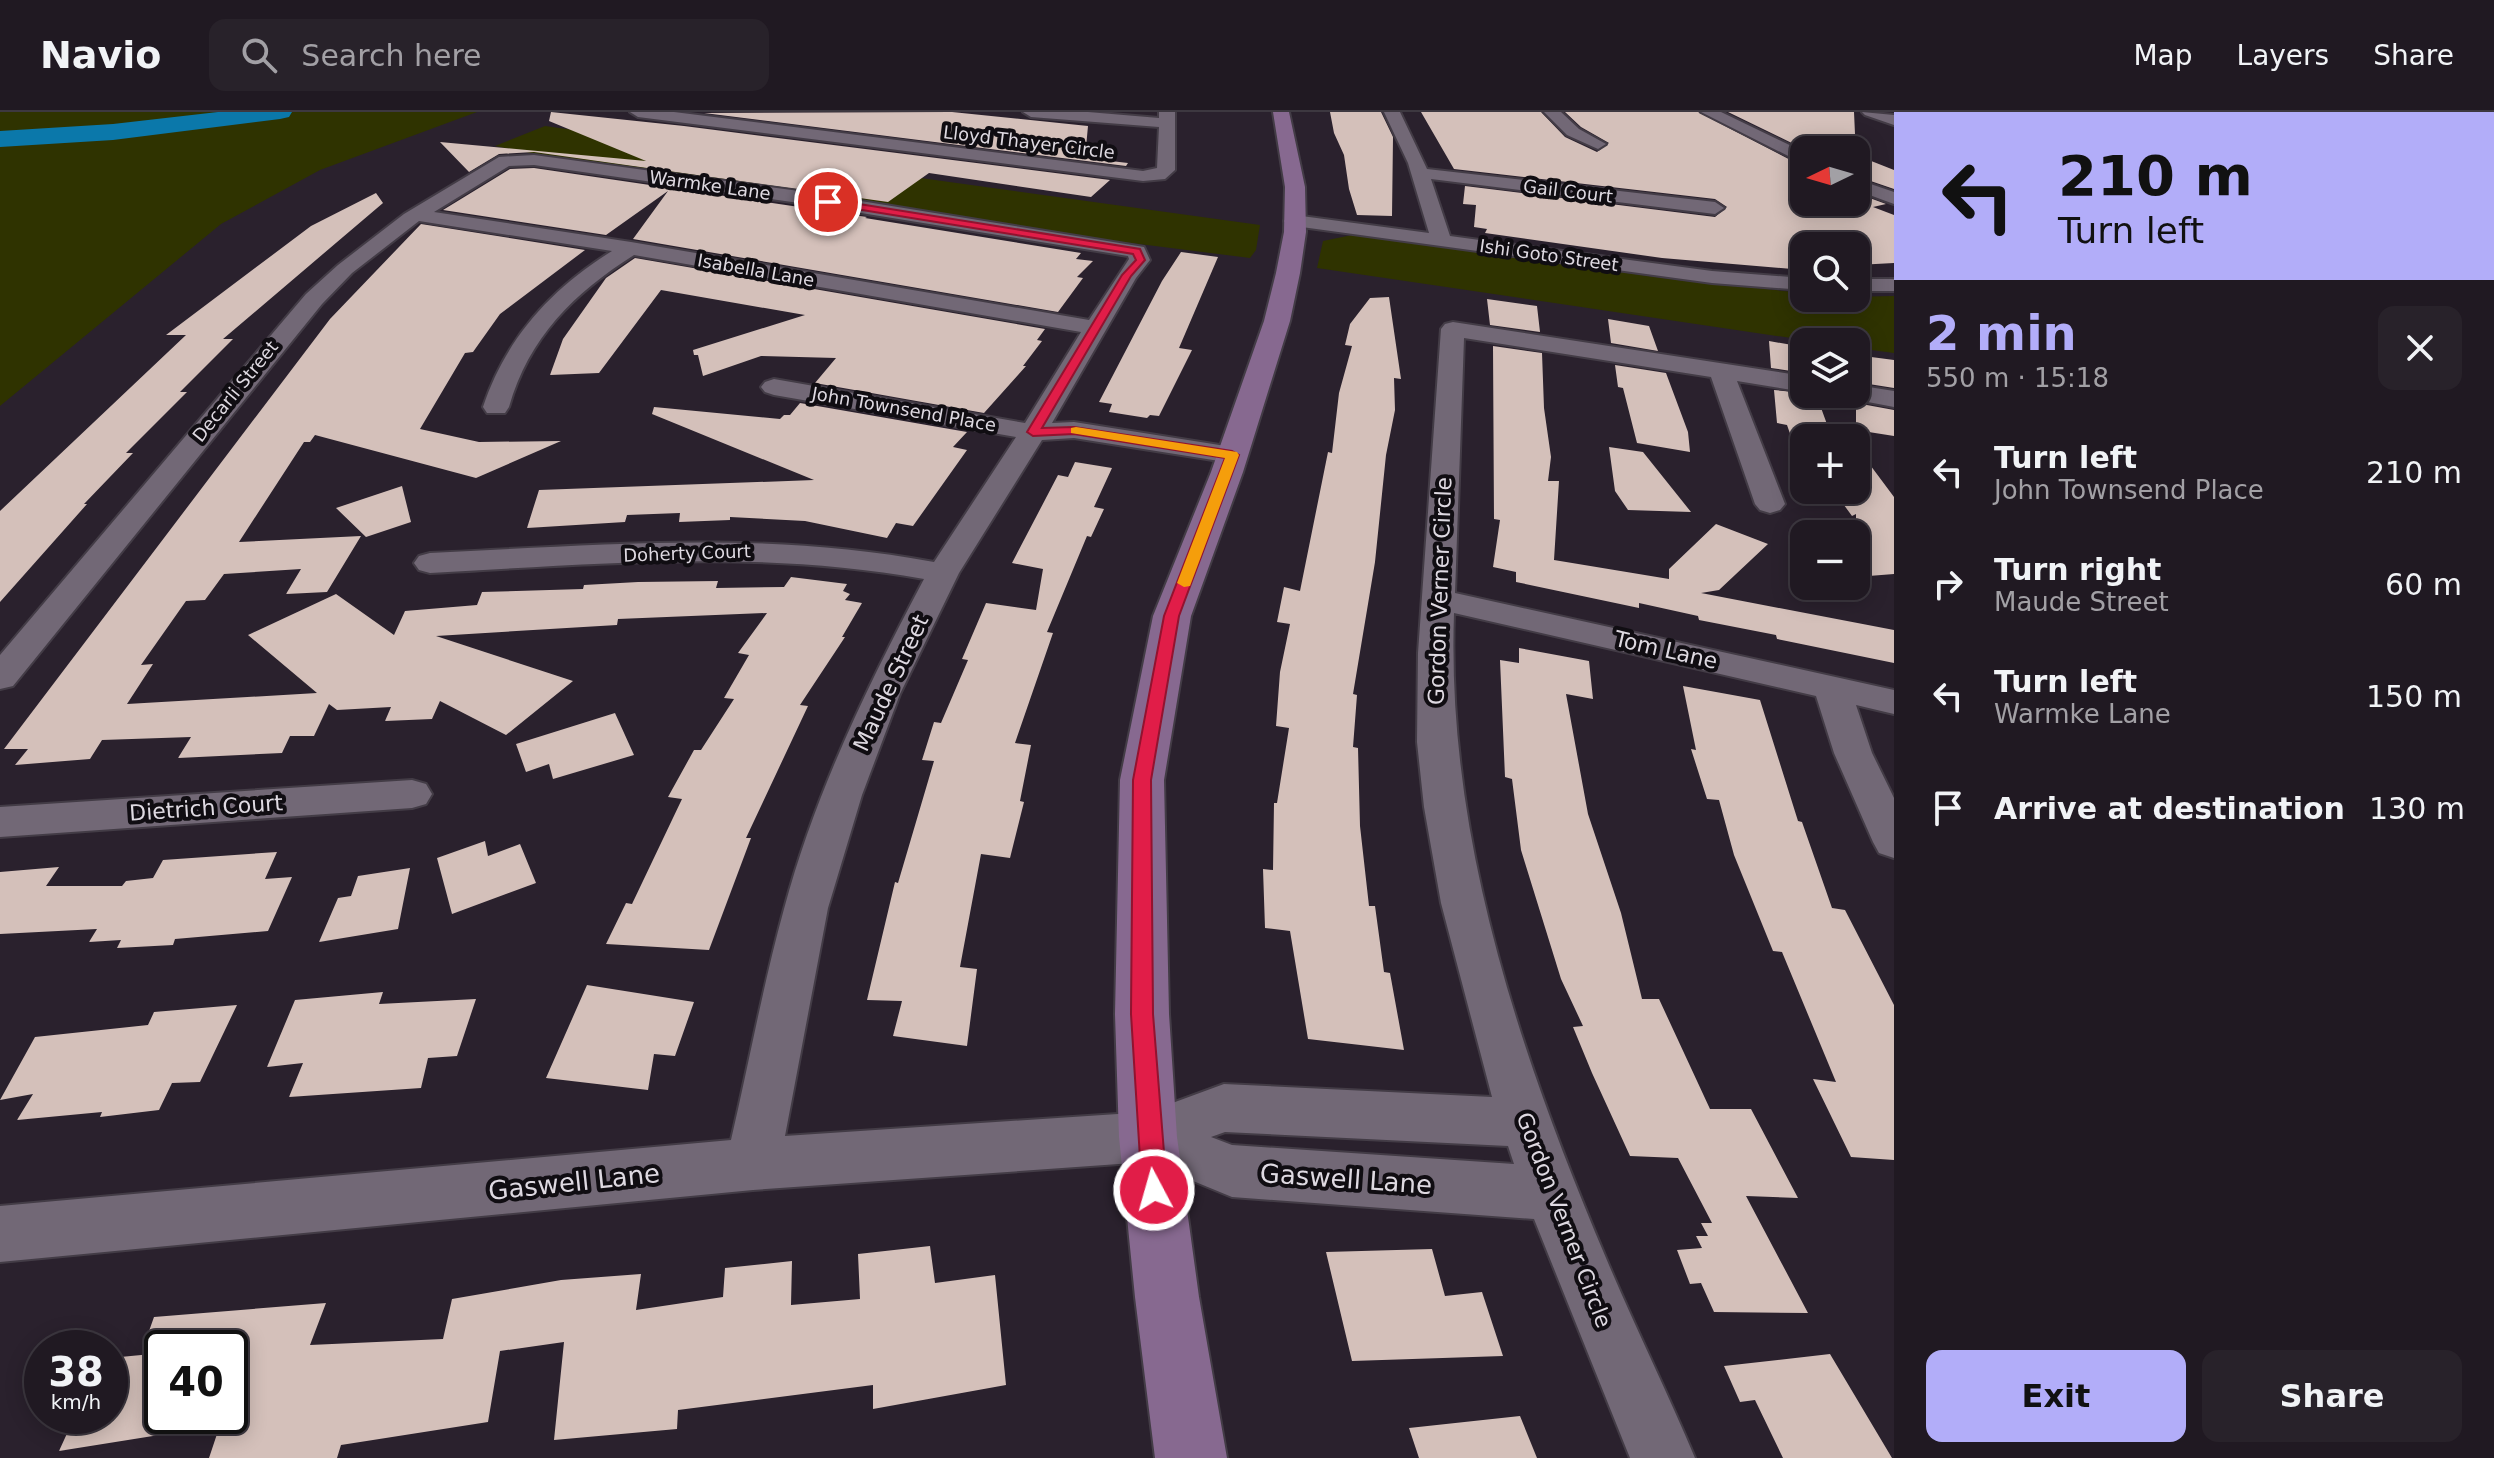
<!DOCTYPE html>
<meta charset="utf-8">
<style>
:root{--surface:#201922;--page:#28222a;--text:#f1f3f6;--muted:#a2a0a5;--line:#3d3840;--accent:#b2adf9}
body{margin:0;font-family:"DejaVu Sans",sans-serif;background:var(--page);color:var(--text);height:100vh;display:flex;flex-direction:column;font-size:30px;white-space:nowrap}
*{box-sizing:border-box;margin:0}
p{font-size:26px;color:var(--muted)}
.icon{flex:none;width:44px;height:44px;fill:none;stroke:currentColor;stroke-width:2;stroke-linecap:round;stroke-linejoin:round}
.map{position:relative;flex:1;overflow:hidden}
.side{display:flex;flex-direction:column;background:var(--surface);width:600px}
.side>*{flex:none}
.banner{background:#b2adf9;color:#111;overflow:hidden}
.needle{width:52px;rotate:265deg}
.buttons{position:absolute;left:1790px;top:24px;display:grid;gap:16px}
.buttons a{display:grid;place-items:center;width:80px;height:80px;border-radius:16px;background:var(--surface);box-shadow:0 4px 20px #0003,0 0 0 2px var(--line);font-size:40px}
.speed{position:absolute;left:24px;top:1218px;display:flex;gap:16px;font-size:40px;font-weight:700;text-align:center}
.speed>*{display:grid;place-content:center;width:104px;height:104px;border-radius:50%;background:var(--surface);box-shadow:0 4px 20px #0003,0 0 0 2px var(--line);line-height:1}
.speed small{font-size:20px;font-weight:400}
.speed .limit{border:4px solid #111;border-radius:12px;background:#fff;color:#111}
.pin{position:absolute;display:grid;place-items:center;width:68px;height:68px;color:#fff;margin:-34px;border:4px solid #fff;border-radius:50%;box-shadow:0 2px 8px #0007}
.me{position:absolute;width:88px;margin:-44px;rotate:354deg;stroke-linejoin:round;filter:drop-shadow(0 0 6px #0008)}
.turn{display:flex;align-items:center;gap:28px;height:168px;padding:0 32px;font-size:36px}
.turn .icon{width:104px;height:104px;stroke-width:2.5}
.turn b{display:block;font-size:56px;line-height:68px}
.round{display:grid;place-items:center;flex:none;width:84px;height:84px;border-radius:16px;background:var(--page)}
.headline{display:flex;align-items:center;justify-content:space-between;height:136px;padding:0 32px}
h1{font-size:48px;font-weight:700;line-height:60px;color:var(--accent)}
.action{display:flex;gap:16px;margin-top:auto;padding:16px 32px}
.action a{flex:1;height:92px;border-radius:16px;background:var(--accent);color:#111;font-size:32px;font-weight:700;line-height:92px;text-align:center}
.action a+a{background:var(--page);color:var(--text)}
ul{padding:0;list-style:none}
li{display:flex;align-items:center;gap:24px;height:112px;padding:0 32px}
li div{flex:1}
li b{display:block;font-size:30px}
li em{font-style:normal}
header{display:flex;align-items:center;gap:48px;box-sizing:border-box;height:112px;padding:0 40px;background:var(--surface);border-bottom:2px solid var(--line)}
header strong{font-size:38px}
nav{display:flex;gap:44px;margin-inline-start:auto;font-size:28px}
.search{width:560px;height:72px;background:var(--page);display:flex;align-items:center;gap:20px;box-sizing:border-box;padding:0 28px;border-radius:16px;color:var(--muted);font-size:30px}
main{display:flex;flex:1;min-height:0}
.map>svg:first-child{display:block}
.green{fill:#2f3300}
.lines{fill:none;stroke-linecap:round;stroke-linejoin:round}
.river{fill:#0b78aa;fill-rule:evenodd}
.building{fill:#d4c0ba}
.street-casing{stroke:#433c46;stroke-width:4}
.secondary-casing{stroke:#433c46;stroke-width:4}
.street{fill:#726876;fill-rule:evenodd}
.secondary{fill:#876990;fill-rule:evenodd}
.route{fill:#e11d48;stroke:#92132f;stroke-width:2}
.slow{fill:#f59e0b}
.labels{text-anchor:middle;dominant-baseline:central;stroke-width:8;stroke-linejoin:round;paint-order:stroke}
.far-street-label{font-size:18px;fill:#ded9e1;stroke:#100d12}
.street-label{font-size:22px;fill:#ded9e1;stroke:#100d12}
.near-street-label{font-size:26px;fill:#ded9e1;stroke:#100d12}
</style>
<header>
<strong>Navio</strong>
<div class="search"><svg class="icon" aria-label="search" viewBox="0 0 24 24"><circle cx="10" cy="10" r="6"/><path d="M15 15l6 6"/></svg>Search here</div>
<nav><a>Map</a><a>Layers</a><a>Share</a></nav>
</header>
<main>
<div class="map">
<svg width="1894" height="1346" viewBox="0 0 1894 1346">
<rect width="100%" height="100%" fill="#2a212d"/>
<!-- green -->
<path class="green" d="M0,0H477L320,58L221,112L0,294Z
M545,14L1260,113L1256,138L1250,146L1068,123L577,50L495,34Z
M1352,123L1684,169L1804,181V186L1894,184V241L1856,236V230H1818L1317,156L1323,129Z"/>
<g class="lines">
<!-- river -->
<path class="river" d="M218,0H292L289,5L280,7L113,28L0,35V19L113,12Z"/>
</g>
<!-- building -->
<path class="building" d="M551,0L684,14L1110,68L1091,85L929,61L888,90L534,40L499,42L469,60L440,30L646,49L549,9Z
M952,0L1088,14L1085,46L1128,51L1126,54L704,1Z
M1330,0H1381L1393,25L1392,104L1357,103L1349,77L1344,43L1334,21Z
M1421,0H1541L1565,25L1597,40L1609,31L1581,15L1565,0H1698L1804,55V90H1856V81L1886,92L1873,95L1894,103V151L1857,153L1868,159H1856V134H1804V158L1662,146L1485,121L1487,117L1474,115L1476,93L1463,92L1465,74L1715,105L1727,95L1715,87L1454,57Z
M1728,0H1854L1855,22L1817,25L1844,35H1835L1842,38H1806Z
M1856,43L1894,58V77L1856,64Z
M534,56L867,105L865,106L1081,141L1076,147L1093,149L1077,165L1083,166L1058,200L633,127L668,79L606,123L443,98L510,57Z
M376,81L383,91L223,227H233L180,280H187L126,341H133L84,392H87L0,490V399L186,223H166L311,114Z
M421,112L585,138L500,202L473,240L465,241L420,317L479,330L561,329L476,366L315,323L310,330H304L239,430L361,424L327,480L286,482L301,457L224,462L205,488L186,489L141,553L153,552L127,592L317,581L248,523L336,482L394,523L405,499L477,493L482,480L583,477L584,473L638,470L718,469L716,476L784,475L791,465L847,472L843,479L850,482L845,488L862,491L842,525H845L800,593L808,594L746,726H751L709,838L606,832L626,791L632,792L682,687L668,685L694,638H701L734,587L724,586L749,543L738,541L767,501L618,507L617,513L436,524L573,569L506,623L440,589L432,607L385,609L391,595L337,598L329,592L314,624H290L282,641L178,646L191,625L102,628L90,647L15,653L28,637H4L330,207Z
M1181,140L1218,145L1179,236L1192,238L1159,304L1150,303L1147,306L1109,300L1112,292L1099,290L1162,169Z
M635,146L1045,217L1037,228L1042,229L1023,254H1026L984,301L815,271L836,246L761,244L703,264L698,243H694L693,238L805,203L661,178L599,261L550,263L563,227L606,166Z
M1389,185L1401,267L1394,266L1395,298L1386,343L1375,450L1353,582L1357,583L1353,635L1358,636L1360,714L1369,794H1375L1384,860L1390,861L1404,938L1308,927L1290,819L1265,816L1263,757L1273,758L1274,691H1277L1289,616L1276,614L1280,560L1290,512L1277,510L1284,475L1300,479L1328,340L1332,341L1339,281L1352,234L1345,233L1350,212L1370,186Z
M1487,187L1537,194L1540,220L1490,213Z
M1608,207L1649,214L1658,239L1611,231Z
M1769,229L1798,234L1804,249V261L1771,256Z
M1493,234L1542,241L1544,296L1551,345L1548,369H1559L1554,448L1669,467V457L1716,412L1768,432L1719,478L1701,481L1894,518V551L1777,527L1776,523L1699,508L1698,504L1639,491V496L1516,470V460L1493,455L1500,408L1494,407Z
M1856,243L1894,248V276L1856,270Z
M1615,253L1666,261L1688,320L1690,340L1637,331L1623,276L1618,275Z
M1774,278L1816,282L1832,326H1804L1803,347L1800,337L1795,336L1787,313L1777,311Z
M800,291L967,320L953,335L967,338L913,414L896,411L887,426L805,409L730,405V408L679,410L680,401L627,403L625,410L527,416L539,378L814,368L652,302L654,295L780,307L784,303H790Z
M1856,291L1894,298V324L1856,318Z
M1856,334L1894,385V462L1856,465V425L1867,424L1856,409V402L1852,404L1833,378H1851L1856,391Z
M1609,335L1643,340L1691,400L1628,398L1615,379Z
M1075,350L1112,356L1094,395L1104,397L1091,425L1087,424L1047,520L1053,521L1015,631L1031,633L1020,689L1024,690L1010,746L981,742L960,855L977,857L967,934L893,924L902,889L867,888L895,770L898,771L934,649L922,648L934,610L941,611L968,548L962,547L986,491L1036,498L1043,457L1012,451L1058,363L1068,365Z
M402,374L411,410L366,425L336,396Z
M1519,536L1589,549L1593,587L1566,582L1588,702L1621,801L1642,887H1659L1710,997H1751L1798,1086L1746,1084L1808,1201L1714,1200L1701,1171L1690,1172L1677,1138L1702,1136L1696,1124H1708L1701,1111H1712L1678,1046L1630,1044L1592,961L1573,915L1583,914L1561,867L1521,738L1512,667L1505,665L1500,548L1519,551Z
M1683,574L1760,588L1798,709L1802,710L1832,796L1845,798L1894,893V1048L1851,1045L1813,967L1836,970L1782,840L1773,839L1734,743L1719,688L1707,687L1691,637L1696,638Z
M615,601L634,643L553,667L549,652L526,660L516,632Z
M485,729L488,744L520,732L536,771L452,802L437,746Z
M277,740L265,767L292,765L268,819L175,827L173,833L117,836L121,828L89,830L97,817L0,822V760L59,755L46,774H122L126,769L153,766L163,748Z
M410,756L398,817L319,830L338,786L351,784L358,764Z
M587,873L694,890L675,944L654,942L648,978L546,966Z
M383,880L379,892L476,887L457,944L428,946L421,976L289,985L303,951L267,955L295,888Z
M237,893L200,970L172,971L159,998L100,1005L102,1000L17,1008L33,982L0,988L35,925L148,913L154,900Z
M930,1134L935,1171L995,1163L1006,1273L873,1297V1273L678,1298L677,1317L554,1328L564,1230L500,1239L488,1310L341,1333L337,1346H209L223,1304H230V1236H143L154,1205L326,1191L310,1233L443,1227L452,1187L561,1168L641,1162L636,1198L723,1185L725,1156L792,1149L791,1193L860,1187L858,1142Z
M1432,1137L1445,1184L1482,1180L1503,1244L1352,1249L1326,1140Z
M162,1241V1304H176L178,1320L59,1339L75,1304H110V1246Z
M1830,1242L1892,1346H1783L1755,1288L1740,1290L1724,1254Z
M1520,1304L1537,1346H1419L1409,1316Z"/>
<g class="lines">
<!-- street casing -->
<g class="street-casing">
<path id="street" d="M630,0H674L1143,59L1157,56L1159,15L1031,5L1023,0H1088L1159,6V0H1175V58L1165,67L1143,69L638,5Z
M1384,0H1400L1427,57L1715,90L1724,96L1715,102L1431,67L1450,124L1712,159L1804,166V178L1712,171L1287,113L1284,109L1287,105L1294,103L1429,121L1408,51Z
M1544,0H1561L1579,17L1606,32L1598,37L1567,23Z
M1701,0H1721L1804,40V52Z
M1862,0L1894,3V13L1865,3Z
M534,43L799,79L1144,135L1150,148L1136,166L1052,311L1074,310L1232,335L1242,337L1246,343L1242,349L1232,351L1074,326L1042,328L959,461L900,582L862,683L828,796L785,1024L1148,1000L1224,972L1492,985L1441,791L1424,695L1417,630L1418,541L1441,217L1445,212L1453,210L1804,264V280L1737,269L1785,392L1780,398L1770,401L1760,398L1755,392L1711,265L1464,226L1455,481L1894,578V602L1856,593L1872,641L1894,686V746L1879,741L1873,730L1834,641L1816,584L1454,501C1446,724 1520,943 1606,1146C1634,1213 1667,1279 1695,1346H1630L1534,1107L1232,1085L1147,1050L753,1078L0,1150V1094L731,1028C749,951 763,873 784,797C815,681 868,573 924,467C757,437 598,452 430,461L419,458L414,451L419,444L430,441C603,433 762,418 934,450L1016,325L774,283L765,280L761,275L765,270L774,267L1025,311L1081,220L634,143C574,181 529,225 509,295L505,301H487L483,295C506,226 551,177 612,139L419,109L352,161L322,192L13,574L0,577V543L306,182L338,153L404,102L499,45ZM534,53L799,91L1128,144L1129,147L1089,208L631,130L434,100L509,54ZM1225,1020L1508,1034L1514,1052L1232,1033L1211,1025Z
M1856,67L1894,80V92L1856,78Z
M1856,167H1894V179H1856Z
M1856,273L1894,279V295L1847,286L1844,282H1856Z
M412,668L426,672L432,682L426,692L412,696L0,725V695Z"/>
</g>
<!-- secondary casing -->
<g class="secondary-casing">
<path id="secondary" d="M1273,0H1289L1305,75L1306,120L1300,161L1290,209L1243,360L1191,504L1164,668L1169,902L1177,1025L1199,1185L1227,1346H1155L1135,1185L1119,1025L1115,902L1120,668L1153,504L1211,360L1264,209L1276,161L1284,120L1285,75Z"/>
</g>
<!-- street -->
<use href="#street" class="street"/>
<!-- secondary -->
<use href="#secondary" class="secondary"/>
</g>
<!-- route -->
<path class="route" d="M828,87L1140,137L1145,148L1131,164L1042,316L1074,315L1232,339L1239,343L1179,504L1151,668L1153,902L1167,1078L1163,1087L1154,1090L1146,1087L1142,1078L1131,902L1133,668L1164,504L1225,346L1074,322L1033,324L1027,320L1122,163L1136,148L1133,142L825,92Z"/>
<!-- slow -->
<path class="slow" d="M1076,315L1237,340L1239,343L1190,474L1184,475L1177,471L1225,346L1071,321V316Z"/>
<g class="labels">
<!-- far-street labels -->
<g class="far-street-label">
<text transform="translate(1029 30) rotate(7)">Lloyd Thayer Circle</text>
<text transform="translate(710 73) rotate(8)">Warmke Lane</text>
<text transform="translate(1568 79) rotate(7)">Gail Court</text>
<text transform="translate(1549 143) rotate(8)">Ishi Goto Street</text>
<text transform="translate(756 158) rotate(10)">Isabella Lane</text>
<text transform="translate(235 279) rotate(-51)">Decarli Street</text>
<text transform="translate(904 297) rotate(10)">John Townsend Place</text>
<text transform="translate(687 441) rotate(-2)">Doherty Court</text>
</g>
<!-- street labels -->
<g class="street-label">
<text transform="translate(1440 479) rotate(-88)">Gordon Verner Circle</text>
<text transform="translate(1666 538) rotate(13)">Tom Lane</text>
<text transform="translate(891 571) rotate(-65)">Maude Street</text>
<text transform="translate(206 696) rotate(-4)">Dietrich Court</text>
<text transform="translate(1564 1108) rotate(69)">Gordon Verner Circle</text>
</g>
<!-- near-street labels -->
<g class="near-street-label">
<text transform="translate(1346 1067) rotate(4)">Gaswell Lane</text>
<text transform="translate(574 1070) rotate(-6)">Gaswell Lane</text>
</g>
</g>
</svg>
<div class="buttons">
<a><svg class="needle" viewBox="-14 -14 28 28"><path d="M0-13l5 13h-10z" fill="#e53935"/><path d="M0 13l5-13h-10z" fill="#a2a0a5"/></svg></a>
<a><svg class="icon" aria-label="search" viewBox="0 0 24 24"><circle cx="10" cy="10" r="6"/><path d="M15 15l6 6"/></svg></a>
<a><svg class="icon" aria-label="layers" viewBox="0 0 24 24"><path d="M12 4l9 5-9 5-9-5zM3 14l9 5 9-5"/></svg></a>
<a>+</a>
<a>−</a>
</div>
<div class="speed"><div>38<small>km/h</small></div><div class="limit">40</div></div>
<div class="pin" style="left:828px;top:90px;background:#d93025"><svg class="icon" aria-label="arrive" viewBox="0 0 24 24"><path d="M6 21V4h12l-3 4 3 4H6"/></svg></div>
<svg class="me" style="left:1154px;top:1078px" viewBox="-20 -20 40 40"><circle r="17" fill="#e11d48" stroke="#fff" stroke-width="3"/><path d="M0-11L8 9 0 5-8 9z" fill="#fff"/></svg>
</div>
<section class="side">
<div class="banner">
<div class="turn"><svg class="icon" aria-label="left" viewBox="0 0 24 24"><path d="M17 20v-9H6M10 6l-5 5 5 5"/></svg><div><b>210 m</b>Turn left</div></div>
</div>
<div class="headline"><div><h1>2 min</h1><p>550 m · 15:18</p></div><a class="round"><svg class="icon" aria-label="close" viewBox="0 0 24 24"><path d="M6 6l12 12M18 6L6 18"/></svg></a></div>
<ul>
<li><svg class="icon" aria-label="left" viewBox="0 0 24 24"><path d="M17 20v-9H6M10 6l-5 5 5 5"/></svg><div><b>Turn left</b><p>John Townsend Place</p></div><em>210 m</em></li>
<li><svg class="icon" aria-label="right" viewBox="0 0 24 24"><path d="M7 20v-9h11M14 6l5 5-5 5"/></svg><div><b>Turn right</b><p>Maude Street</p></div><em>60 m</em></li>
<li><svg class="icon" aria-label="left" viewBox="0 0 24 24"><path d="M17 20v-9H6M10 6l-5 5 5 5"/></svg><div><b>Turn left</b><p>Warmke Lane</p></div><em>150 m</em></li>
<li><svg class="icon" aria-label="arrive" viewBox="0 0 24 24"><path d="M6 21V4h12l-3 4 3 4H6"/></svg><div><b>Arrive at destination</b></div><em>130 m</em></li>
</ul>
<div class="action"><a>Exit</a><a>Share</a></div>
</section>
</main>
